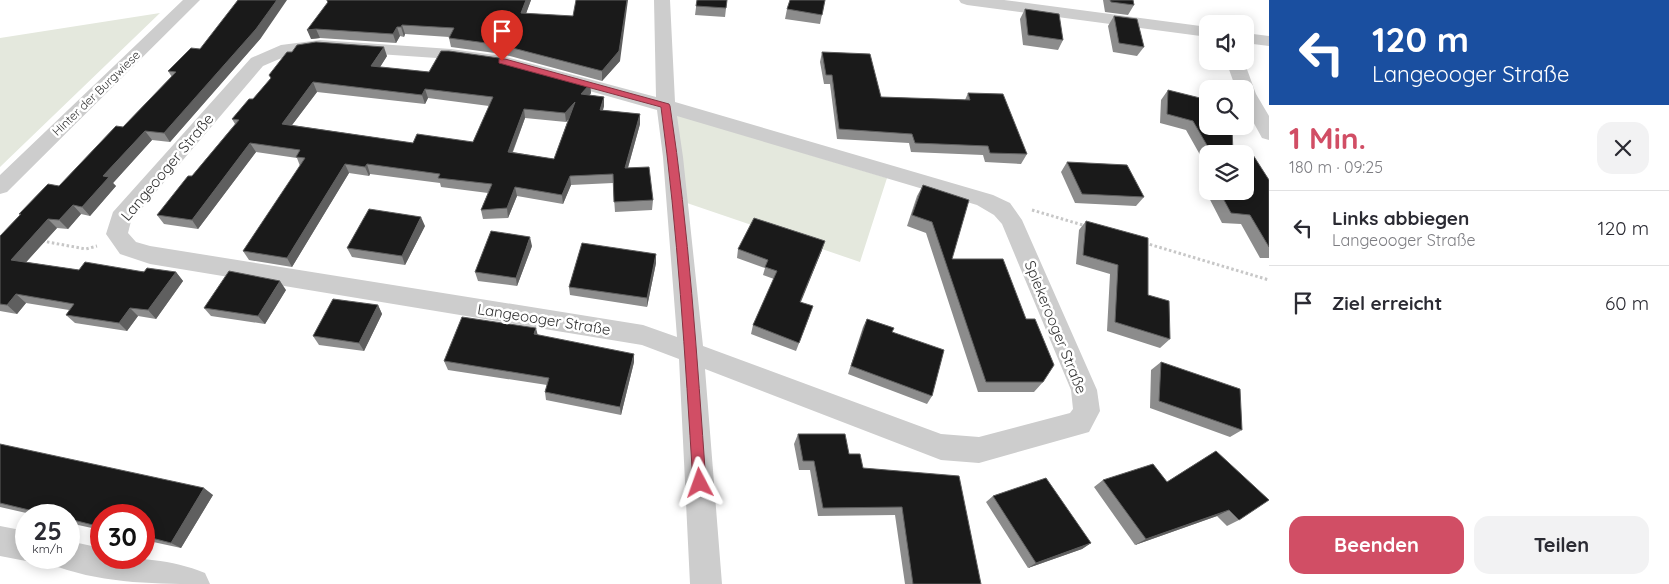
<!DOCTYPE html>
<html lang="de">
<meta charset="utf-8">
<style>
:root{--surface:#fff;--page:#f2f2f3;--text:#2b2b33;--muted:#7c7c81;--line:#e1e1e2;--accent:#d14e65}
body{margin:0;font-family:Quicksand,sans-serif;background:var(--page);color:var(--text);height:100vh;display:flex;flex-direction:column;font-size:19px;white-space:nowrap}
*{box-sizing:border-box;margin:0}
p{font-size:16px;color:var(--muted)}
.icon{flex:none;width:28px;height:28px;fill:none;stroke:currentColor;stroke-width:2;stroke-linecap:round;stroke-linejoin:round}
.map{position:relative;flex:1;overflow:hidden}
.sheet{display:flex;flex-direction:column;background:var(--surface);width:400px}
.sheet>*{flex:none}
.banner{background:#1a4fa0;color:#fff;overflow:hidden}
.fabs{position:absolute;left:1199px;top:15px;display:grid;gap:10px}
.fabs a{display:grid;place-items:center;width:55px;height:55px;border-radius:10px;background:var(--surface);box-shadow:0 2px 12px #0003;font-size:25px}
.speed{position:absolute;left:15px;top:504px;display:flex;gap:10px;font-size:25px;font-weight:700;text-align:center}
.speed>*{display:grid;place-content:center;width:65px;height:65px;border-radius:50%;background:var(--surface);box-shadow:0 2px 12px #0003;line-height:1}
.speed small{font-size:12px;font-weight:400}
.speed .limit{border:8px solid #d22;background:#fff;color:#111}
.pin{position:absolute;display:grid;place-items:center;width:42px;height:42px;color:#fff;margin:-51px -21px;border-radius:50% 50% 50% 0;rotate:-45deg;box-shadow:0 0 5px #0007}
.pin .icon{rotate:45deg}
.me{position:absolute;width:55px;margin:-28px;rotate:356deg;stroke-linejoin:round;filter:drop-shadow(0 0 4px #0008)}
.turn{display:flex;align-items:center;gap:18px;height:105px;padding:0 20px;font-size:22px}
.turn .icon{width:65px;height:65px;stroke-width:2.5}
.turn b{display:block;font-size:35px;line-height:42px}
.round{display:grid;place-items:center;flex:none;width:52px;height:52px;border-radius:15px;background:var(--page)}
.headline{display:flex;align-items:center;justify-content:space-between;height:85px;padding:0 20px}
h1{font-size:30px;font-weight:700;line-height:38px;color:var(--accent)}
.primary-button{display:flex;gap:10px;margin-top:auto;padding:10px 20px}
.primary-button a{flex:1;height:58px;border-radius:15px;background:var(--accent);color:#fff;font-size:20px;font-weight:700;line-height:58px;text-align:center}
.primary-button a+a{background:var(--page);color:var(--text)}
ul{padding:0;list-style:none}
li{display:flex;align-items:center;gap:15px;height:75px;padding:0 20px;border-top:1px solid var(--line)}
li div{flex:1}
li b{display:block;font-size:19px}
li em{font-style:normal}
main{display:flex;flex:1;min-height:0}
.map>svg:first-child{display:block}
.green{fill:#e4e8dd}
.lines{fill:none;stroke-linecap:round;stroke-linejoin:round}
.path{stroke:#c7c7c7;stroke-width:3;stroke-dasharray:2.5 2.5;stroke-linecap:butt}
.minor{fill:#cdcdcd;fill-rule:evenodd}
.wall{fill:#8c8c8c;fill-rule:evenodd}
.shaded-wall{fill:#5f5f5f}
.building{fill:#1a1a1a;stroke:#5f5f5f;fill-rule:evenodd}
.route{fill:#d14e65;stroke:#883342}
.labels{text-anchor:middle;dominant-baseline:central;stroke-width:5;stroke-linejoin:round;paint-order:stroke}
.far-street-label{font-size:12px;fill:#333;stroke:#fff}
.street-label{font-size:15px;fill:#333;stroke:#fff}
</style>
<main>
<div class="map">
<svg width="1269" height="584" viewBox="0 0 1269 584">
<rect width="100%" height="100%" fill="#fff"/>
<!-- green -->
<path class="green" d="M160,13L0,167V38Z
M674,114L887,178L860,262L684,202Z"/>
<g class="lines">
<!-- path -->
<path class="path" d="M1032,210L1086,226
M42,241L86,249L97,246
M1145,243L1269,280"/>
<!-- minor -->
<path class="minor" d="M183,0H200L7,192L0,194V175Z
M654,0H670L675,102L993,195L1010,203L1022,220L1097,390L1100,411L1089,432L979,463L941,460L705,369L722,584H690L679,359L642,345L150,264L120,254L106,234L113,212L251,58L281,45L320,40L451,49L502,56L656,97ZM320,50L451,59L501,66L657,110L663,157L677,337L643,325L150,246L136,242L128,233L131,221L263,66L291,54ZM677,116L977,205L994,215L1002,224L1071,390L1073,409L1070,413L979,437L941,434L703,346L683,157Z
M959,0H1004L1208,27V37L967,5L961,3Z
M1245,33L1269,36V46L1245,43Z
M1226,61H1244L1256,94L1269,116V140L1262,138L1245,107V89H1236Z
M0,526L26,531V558H35L26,561L0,556Z
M69,541L101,548V558C138,558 171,559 205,573L210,584C158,584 107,584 58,567L54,558H69Z"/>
</g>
<!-- wall -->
<path class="wall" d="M327,0H531L526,13L620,61L602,81L502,54L451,47L449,38V37L405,34L404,37L400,36L396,43L320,38L311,39L328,3L327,1Z
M697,0H727L725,17L695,15Z
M825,0L820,24L785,19L787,9Z
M1103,0H1133L1134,5L1128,15L1105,12Z
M1025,9L1063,40L1058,50L1023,45L1020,19Z
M1114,16L1144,47L1137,56L1113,52L1108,26Z
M261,38L170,142L152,140L113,183L116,186L90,216L81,214L68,229L57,228L26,262L79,270L176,272L183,281L156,319L138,316L127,331L75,323L66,315L69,310L26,303L17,314L0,311V236L20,215L19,214L59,186L123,127L172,77L168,71Z
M822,52L881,97L965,100L968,93L1027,154L1021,164L985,162L983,155L911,152L909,143L837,139L830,84H824L820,62Z
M387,56L380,67L429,72L590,84L591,93L590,95L604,97V106L603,110L640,114V124L628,168L653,200L652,210L615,212L613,183L571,185L563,204L517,196L508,218L483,219L481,210L488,193L441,187L440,183L370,174L369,176L349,173L292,267L249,260L243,251L300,166L297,158L256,152L198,229L164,224L157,215L192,176L235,124L232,119L253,99ZM317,92L425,104L428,98L489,106L473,142L413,143L292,125ZM525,118L566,122L568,120L554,159L513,152Z
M1168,90L1233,154H1208V169L1186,130L1160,123L1161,100Z
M1067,162L1144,197L1136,206L1075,203L1061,172Z
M1269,180V258H1260L1241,224L1222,223L1205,190L1208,187V191H1245Z
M923,185L952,259L1043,382L1034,392H978L926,233L907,226L917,196Z
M1086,221L1148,295L1170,339L1160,348L1107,331L1110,274L1076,264L1079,230Z
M425,226L405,265L352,257L347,248Z
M532,246L517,286L478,281L475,272Z
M738,249L822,250L801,302L810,315L796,351L751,334L753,325L774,279L763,275L765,268L737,258Z
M656,254V263L647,307L570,295L569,287Z
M286,290L265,324L211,316L204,308Z
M378,305L382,314L364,351L319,345L313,336Z
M867,319L892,332L932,396L927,404L848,374L863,327Z
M538,335L634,362L621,415L546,400L545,392L547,385L448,370L444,361Z
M1161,362L1242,430L1230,437L1150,408L1151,370Z
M798,434L849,454L981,584H905L895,515L818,516L810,470H799L794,444Z
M0,444L213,495L181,548L144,540V515H101V530L69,523V515H35L0,507Z
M1216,451L1239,520L1227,526L1217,516L1135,545L1094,487L1103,480L1167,482Z
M993,496L1091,543L1082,549L1028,568L986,502Z"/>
<!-- shaded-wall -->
<path class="shaded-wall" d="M277,0H287L261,38L170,142L164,133Z
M526,0H531L523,22L521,13Z
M627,0H628L620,61L602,81V71Z
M402,25L405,34L404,37L401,27Z
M397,27L400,36L396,43L393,34Z
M316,29L320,38L311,39L307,30Z
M384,47L387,56L375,75L371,66Z
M313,82L317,92L286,133L282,124Z
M590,84L591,93L582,104L581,94Z
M425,89L428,98L425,104L422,95Z
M604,97V106L600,119V110Z
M575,102V111L566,122L565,113Z
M524,109L525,118L509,161L508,152Z
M640,114V124L625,178V168Z
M145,131L152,140L113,183L116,186L90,216L82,207L103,176Z
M250,143L256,152L198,229L192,220Z
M345,164L349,173L292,267L287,258Z
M367,164L370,174L369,176L365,167Z
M570,176L571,185L563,204L562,195Z
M515,187L517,196L508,218L507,208Z
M73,205L81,214L68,229L59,220Z
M421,217L425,226L405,265L402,256Z
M48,219L57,228L20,269L11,260Z
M530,237L532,246L517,286L516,278Z
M825,241L822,250L797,310L800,302Z
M656,254V263L647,307V298Z
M176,272L183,281L156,319L148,310Z
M280,281L286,290L265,324L258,316Z
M16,294L26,303L17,314L7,305Z
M378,305L382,314L364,351L359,343Z
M130,308L138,316L127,331L119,323Z
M536,328L538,336L534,334Z
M634,354V362L621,415L620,407Z
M204,488L213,495L181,548L171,543Z
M1229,510L1217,516L1135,545L1146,539Z
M1091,543L1082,549L1028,568L1036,563Z"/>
<!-- building -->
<path class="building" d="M238,0H277L256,29L164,133L145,131L103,176L109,177L82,207L73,205L59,220L48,219L11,260L79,270L85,262L144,272L147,268L176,272L148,310L130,308L119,323L66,315L74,304L16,294L7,305L0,304V236L21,214H19L48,184L59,186L116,126L123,127L176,72L168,71L191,48L200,49Z
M327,0H526L521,13L573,16L576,0H627L619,51L602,71L501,45L449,38L454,28L402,25L401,27H397L393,34L316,29L307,30L328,2L327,1Z
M697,0H727L726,8L696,6Z
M790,0H825L822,15L787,9Z
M1110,0H1133L1134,5L1111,2Z
M1025,9L1059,14L1063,40L1028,35Z
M1114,16L1137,19L1144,47L1119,43Z
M316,42L384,47L371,66L429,72L441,51H449L499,58L590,84L581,94L604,97L600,110L640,114L625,168L649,167L653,200L614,202L613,174L570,176L562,195L515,187L507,208L481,210L492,184L438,178L440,174L367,164L365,167L345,164L287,258L243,251L305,158L296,157L300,150L250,143L192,220L157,215L188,176H192L239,120L232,119L249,99H253L271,78L269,75L287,52H292L297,45ZM313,82L422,95L425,89L493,97L473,142L417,134L413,143L282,124ZM575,102L554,159L508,152L524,109L565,113Z
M822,52L870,54L881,97L970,100L968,93L1003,94L1027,154L990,153L988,146L915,143L912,134L839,129L832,75H826Z
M1168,90L1208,100V126H1232L1233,154H1212L1193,121L1167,114Z
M1245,155H1253L1269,180V247L1250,215L1231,213L1219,191H1245Z
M1067,162L1127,165L1144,197L1082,194Z
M923,185L969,200L952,259H1003L1026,319H1035L1054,365L1043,382H986L932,222L912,215Z
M369,209L421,217L402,256L347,248Z
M754,218L825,241L800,302L813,306L799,343L753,325L777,271L765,267L768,260L738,249Z
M1086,221L1148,238V295L1169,301L1170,339L1115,322L1118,265L1083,255Z
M491,231L530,237L516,278L475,272Z
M582,243L656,254L647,298L569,287Z
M229,271L280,281L258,316L204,308Z
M333,299L378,305L359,343L313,336Z
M462,317L536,328L534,334L634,354L620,407L545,392L549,378L444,361Z
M867,319L894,328L892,332L944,350L932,396L851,366Z
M1161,362L1240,389L1242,430L1159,401Z
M798,434H845L849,454H860L863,468L959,476L981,584H913L902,507L823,508L814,461H803Z
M0,444L204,488L171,543L144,536V515H101V527L69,519V515H50L0,503Z
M1216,451L1269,500L1239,520L1229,510L1146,539L1103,480L1153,464L1167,482Z
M1046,478L1091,543L1036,563L993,496Z"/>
<!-- route -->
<path class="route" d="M499,59H505L669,104L670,106C689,230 697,357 706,483L704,487L700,489L695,487L693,483C685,357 678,232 661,107L499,63Z"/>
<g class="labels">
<!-- far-street labels -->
<g class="far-street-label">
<text transform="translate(96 93) rotate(-44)">Hinter der Burgwiese</text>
</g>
<!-- street labels -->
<g class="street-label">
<text transform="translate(167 167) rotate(-50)">Langeooger Straße</text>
<text transform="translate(544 319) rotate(9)">Langeooger Straße</text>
<text transform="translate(1056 327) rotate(68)">Spiekerooger Straße</text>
</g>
</g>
</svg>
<div class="fabs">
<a><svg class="icon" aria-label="sound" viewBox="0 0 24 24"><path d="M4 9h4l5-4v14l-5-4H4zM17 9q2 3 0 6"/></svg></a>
<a><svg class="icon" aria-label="search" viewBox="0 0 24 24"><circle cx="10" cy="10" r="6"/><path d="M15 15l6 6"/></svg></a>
<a><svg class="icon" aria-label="layers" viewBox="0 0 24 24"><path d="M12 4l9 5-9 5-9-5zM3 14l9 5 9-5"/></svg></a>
</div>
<div class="speed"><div>25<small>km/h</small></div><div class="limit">30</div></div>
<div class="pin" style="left:502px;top:61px;background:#d93025"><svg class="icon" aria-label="arrive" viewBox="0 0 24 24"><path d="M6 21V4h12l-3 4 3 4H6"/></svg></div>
<svg class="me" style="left:700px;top:483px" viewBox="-20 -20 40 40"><path d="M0-17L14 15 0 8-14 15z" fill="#d14e65" stroke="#fff" stroke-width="4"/></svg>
</div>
<section class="sheet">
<div class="banner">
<div class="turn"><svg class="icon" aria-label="left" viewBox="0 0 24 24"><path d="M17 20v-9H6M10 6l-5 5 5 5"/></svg><div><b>120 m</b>Langeooger Straße</div></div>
</div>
<div class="headline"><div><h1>1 Min.</h1><p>180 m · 09:25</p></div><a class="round"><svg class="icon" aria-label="close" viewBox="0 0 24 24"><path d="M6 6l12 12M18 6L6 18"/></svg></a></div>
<ul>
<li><svg class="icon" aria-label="left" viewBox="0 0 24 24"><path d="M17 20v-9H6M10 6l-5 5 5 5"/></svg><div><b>Links abbiegen</b><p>Langeooger Straße</p></div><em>120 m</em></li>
<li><svg class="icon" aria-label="arrive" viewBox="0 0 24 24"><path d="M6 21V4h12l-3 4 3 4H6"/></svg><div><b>Ziel erreicht</b></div><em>60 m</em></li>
</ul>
<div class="primary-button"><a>Beenden</a><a>Teilen</a></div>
</section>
</main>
